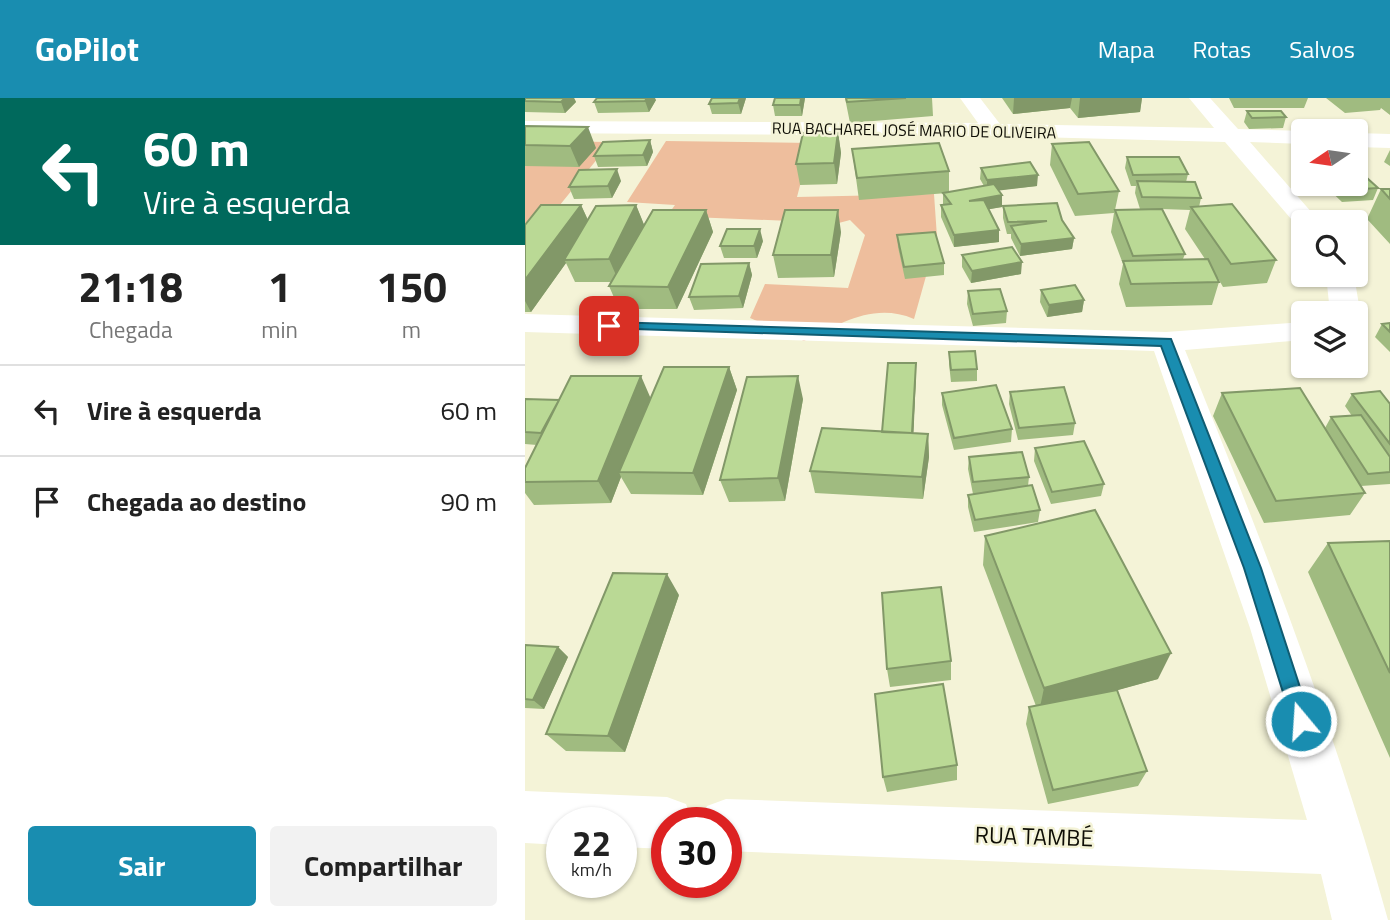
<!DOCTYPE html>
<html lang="pt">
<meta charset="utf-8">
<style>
:root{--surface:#fff;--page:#f2f2f2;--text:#222;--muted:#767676;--line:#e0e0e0;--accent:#198db0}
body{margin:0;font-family:"Titillium Web",sans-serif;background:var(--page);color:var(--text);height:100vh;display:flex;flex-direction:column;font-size:26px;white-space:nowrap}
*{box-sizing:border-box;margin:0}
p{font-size:23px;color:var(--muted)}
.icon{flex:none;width:38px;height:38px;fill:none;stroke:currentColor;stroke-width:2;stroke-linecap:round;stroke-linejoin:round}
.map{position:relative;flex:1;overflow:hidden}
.panel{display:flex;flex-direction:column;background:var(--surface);width:525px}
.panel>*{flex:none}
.top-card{background:#00695c;color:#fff;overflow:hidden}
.needle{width:46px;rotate:257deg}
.tools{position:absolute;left:766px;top:21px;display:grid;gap:14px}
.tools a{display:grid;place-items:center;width:77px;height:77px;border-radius:7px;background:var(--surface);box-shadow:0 2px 5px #0004;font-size:35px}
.speed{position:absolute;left:21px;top:709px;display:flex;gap:14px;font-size:35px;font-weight:700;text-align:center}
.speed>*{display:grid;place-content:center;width:91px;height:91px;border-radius:50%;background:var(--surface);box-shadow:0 2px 5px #0004;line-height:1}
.speed small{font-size:18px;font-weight:400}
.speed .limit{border:10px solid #d22;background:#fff;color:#111}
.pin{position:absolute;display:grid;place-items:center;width:60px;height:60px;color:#fff;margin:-30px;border-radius:14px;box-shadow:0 4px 10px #0006}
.me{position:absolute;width:77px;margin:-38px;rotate:342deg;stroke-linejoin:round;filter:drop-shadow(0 0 5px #0008)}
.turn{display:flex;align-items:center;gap:24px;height:147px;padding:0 28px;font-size:32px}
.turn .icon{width:91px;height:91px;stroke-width:2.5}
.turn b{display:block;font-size:49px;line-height:60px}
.eta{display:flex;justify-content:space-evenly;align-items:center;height:119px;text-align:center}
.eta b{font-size:42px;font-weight:700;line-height:49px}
.cta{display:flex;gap:14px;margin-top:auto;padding:14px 28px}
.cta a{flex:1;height:80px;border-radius:7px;background:var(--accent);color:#fff;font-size:28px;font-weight:700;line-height:80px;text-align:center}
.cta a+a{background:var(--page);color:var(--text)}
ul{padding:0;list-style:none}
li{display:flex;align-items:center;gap:21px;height:91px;padding:0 28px;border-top:2px solid var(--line)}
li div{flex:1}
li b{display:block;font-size:26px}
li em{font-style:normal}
header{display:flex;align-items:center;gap:42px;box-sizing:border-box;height:98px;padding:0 35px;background:var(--accent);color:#fff}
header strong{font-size:33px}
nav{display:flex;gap:38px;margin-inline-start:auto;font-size:24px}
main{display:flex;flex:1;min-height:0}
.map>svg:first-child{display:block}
.green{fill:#eebe9d}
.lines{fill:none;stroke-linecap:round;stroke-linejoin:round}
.street{fill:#fff;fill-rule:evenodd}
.wall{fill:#a0bb80;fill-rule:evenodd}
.shaded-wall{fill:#829868}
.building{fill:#bad995;stroke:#829868;stroke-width:2}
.route{fill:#198db0;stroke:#105c72;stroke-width:2}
.labels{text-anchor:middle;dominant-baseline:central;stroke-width:5;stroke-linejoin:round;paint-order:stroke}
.far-street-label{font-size:16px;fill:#0e0d05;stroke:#f4f3d7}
.near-street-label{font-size:23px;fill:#0e0d05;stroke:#f4f3d7}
</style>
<header>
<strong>GoPilot</strong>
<nav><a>Mapa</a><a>Rotas</a><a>Salvos</a></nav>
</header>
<main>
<section class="panel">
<div class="top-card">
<div class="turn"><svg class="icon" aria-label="left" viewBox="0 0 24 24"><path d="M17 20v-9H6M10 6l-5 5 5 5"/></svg><div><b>60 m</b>Vire à esquerda</div></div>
</div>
<div class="eta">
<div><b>21:18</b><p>Chegada</p></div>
<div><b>1</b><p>min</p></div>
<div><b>150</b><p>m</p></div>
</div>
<ul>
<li><svg class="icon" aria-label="left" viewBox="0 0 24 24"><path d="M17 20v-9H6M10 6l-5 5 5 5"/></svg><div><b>Vire à esquerda</b></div><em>60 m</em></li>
<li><svg class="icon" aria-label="arrive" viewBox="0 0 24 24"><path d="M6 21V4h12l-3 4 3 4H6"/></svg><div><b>Chegada ao destino</b></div><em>90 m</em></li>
</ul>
<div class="cta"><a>Sair</a><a>Compartilhar</a></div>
</section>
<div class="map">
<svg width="865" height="822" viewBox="0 0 865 822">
<rect width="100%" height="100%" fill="#f4f3d7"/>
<!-- green -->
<path class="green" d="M0,43L86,44L0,150Z
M141,43L286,45L272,99L409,96L412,139L389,221C348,204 316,226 279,243L225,220L240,186L323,190L340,137L325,122L295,130L266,123L142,118L150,107L102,104Z"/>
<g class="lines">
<!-- street -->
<path class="street" d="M435,0H455L475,26L689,30L664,0H685L713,31L782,33H779V46L725,44L795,124H779V131L773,129L700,44L469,38L0,35V23L453,25Z
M831,35L865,36V50L831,49Z
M801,177H829L834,207L827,215H796L804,205Z
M0,216L641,234L779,224V242L660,252C736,440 809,627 863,822H807L796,776L201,753V724H176L182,708L201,701L782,722L725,530L629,253L0,234Z
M0,693L142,699L161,706L168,724H142V751L96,749V724H37V747L0,745Z"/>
</g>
<!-- wall -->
<path class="wall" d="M0,0H49L51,4L40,15L0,14Z
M221,0L216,16H187L184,6Z
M280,0L277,18H250L248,7Z
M320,0H407L408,18L325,25Z
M477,0H617L615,14L553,20L545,10L488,16Z
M704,0H783L779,10H709Z
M801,0H865V17L856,10L855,12L820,15Z
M131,2L124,14L73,15L69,4Z
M722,13L761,19L758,30L724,31L719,24Z
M0,28L71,50L54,69L0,68Z
M313,34L316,55L312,86L275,87L271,66Z
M125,42L128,54L122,68L73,69L69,58Z
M527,46L594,93L590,112L615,111L610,95L611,88H606L600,70L602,59L663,76L661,84L676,100L674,109L751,162L742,185L698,189L693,180L694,184L687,207L601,209L594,186L598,166L586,134L589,115L550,118L525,67ZM637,111L665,112L660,131L680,161H658L660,156Z
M776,50H779V69L772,62Z
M327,51L424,73V94L459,88L455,81L456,70L512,88L473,92L477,97V109L464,111L474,144L429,149L416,119V107H418V95H422L334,102Z
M865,52V68L859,64Z
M96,83L87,100L49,101L44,89Z
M798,86H831L853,90L848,102L817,104Z
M856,91H865V146L842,121Z
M56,107L63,122L111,107L119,127L181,112L188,134L152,211H94L84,188L86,184H50L41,165L6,214H0V127Z
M478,108L537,122L549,140L547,151L495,158L486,140V136H482L478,120Z
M316,134L309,179L253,180L248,157Z
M372,137L419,165V177L380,181L373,149Z
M238,143L232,160H199L195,148Z
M437,157L496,176L446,185L437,169Z
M224,165L227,177L218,210L169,212L164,199Z
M516,192L559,202L557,214L522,219L515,204Z
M443,193L482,213L481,225L448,228L442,206Z
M865,225V254L850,239L857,226Z
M424,254L452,271V283L426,284L424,266Z
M204,269L212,292L178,397L106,396L96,379L86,405L9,407L0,395V370L12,347L0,346V301L34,302L126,300Z
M391,277L388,336H403L404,359L398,401L290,395L285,373L357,334Z
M485,294L550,325L548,337L493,342L484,306Z
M417,295L487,331L486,344L429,352L417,307Z
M697,295L800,330L806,319L827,318L820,308L827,296L865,306V386L836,388L840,395L825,417L739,425L688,318Z
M278,301L260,403L204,404L195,382Z
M510,350L579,386L576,398L526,406L509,363Z
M444,359L504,379L503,388L515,412L513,424L449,434L443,409V397L448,396L443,371Z
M460,438L633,581L592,592L622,673L613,688L523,706L501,626L504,609L511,608L458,467Z
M865,443V660L783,474L803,445Z
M154,497L100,654L41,653L21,636Z
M0,547L33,549L43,559L19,611L0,610Z
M426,563V582L365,589L362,571Z
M432,667V682L362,694L358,679Z"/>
<!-- shaded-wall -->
<path class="shaded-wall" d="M40,0H49L51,4L40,15L36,4Z
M122,0H130L131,2L124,14L120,3Z
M215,0H221L216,16L213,5Z
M276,0H280L277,18L275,7Z
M489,0H547L545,10L488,16Z
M555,0H617L615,14L553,20Z
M63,29L71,50L54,69L45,48Z
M313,34L316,55L312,86L309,65Z
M125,42L128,54L122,68L118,57Z
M92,71L96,83L87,100L83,88Z
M513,77L512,88L462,94V82Z
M477,97V109L443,115L444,103Z
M56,107L66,129L39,162L41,165L6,214L0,203V182Z
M111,107L120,129L94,184L84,161Z
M181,112L188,134L152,211L143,189Z
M313,112L316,134L309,179L306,157Z
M235,131L238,143L232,160L229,148Z
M474,132V144L429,149V137Z
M549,140L547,151L495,158L496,146Z
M497,164L496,176L446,185L447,173Z
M224,165L227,177L218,210L214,198Z
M559,202L557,214L522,219L524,207Z
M391,265V277L388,347L387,335Z
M204,269L212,292L178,397L168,375Z
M116,278L126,301L94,374L96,379L86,405L73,383Z
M273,278L278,301L260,403L253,380Z
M403,336L404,359L398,401L397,379Z
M142,476L154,497L100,654L83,638Z
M33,549L43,559L19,611L8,602Z
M646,555L633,581L514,614L519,590Z"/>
<!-- building -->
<path class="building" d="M0,0H40L36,4L0,3Z
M72,0H122L120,3L69,4Z
M187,0H215L213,5L184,6Z
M250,0H276L275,7H248Z
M321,0H381L322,4Z
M722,13H756L761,19L727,20Z
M0,28L63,29L45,48L0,47Z
M313,34L309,65L271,66L278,35Z
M125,42L118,57L69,58L78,44Z
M564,44L594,93L553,96L527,46Z
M414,45L424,73L332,80L327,51Z
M602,59H654L663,76L608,77Z
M505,64L513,77L462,82L456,70Z
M831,70L853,90L822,92L815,86H831Z
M92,71L83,88L44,89L54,72Z
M612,83L670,84L676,100L617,99Z
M469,86L477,97L444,103L459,102L474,132L429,137L416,107L426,106L418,95Z
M856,91H865V101Z
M532,105L537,122L549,140L496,146L486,128L522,123L483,124L478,108Z
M707,106L751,162L706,166L666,109Z
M16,107H56L0,182V127Z
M111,107L84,161L39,162L71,108Z
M637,111L660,156L608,158L590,112Z
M128,112H181L143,189L84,188Z
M260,112H313L306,157H248Z
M202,131H235L229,148H195Z
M410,134L419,165L379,169L372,137Z
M487,149L497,164L447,173L437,157Z
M683,161L694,184L606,186L598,163Z
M224,165L214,198L164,199L176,166Z
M550,187L559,202L524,207L516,192Z
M475,191L482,213L448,216L443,193Z
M865,225V234L857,226Z
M450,253L452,271L426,272L424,254Z
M363,265H391L387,335L357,334Z
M139,269H204L168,375L94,374Z
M46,278H116L73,383L0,384V370Z
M273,278L253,380L195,382L222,279Z
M471,287L487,331L429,340L417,295Z
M539,289L550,325L494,330L485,294Z
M775,290L840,395L751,403L697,295Z
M855,293L865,306V346L827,296Z
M0,301L34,302L16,335L0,334Z
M836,317L865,359V374L843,376L806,319Z
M297,330L403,336L397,379L285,373Z
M559,343L579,386L527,394L510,350Z
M497,354L504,379L448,384L444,359Z
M507,387L515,412L450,422L443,397Z
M570,412L646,555L519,590L460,438Z
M865,443V575L803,445Z
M88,475L142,476L83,638L21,636Z
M416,489L426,563L362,571L357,495Z
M0,547L33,549L8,602L0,601Z
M418,586L432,667L358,679L350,596Z
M592,592L622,673L528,692L504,609Z"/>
<!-- route -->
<path class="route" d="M84,224L646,241L736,470L786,623L783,630L776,632L769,630L767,623L719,470L636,248L79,230L77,228Z"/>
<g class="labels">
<!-- far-street labels -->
<g class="far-street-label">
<text transform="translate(389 32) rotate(1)">RUA BACHAREL JOSÉ MARIO DE OLIVEIRA</text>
</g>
<!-- near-street labels -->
<g class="near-street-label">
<text transform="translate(509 738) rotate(2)">RUA TAMBÉ</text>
</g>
</g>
</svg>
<div class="tools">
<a><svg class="needle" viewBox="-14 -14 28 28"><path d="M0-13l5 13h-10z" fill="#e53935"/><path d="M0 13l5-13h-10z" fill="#767676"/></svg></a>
<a><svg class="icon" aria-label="search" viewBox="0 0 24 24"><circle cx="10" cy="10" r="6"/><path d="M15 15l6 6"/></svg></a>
<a><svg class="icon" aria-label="layers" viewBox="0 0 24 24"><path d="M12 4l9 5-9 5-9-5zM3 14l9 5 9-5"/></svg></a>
</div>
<div class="speed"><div>22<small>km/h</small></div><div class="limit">30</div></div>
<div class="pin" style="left:84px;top:228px;background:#d93025"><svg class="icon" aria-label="arrive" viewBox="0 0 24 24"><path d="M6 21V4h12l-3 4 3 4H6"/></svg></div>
<svg class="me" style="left:776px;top:623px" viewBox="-20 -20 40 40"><circle r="17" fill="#198db0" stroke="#fff" stroke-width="3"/><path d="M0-11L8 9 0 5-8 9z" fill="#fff"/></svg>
</div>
</main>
